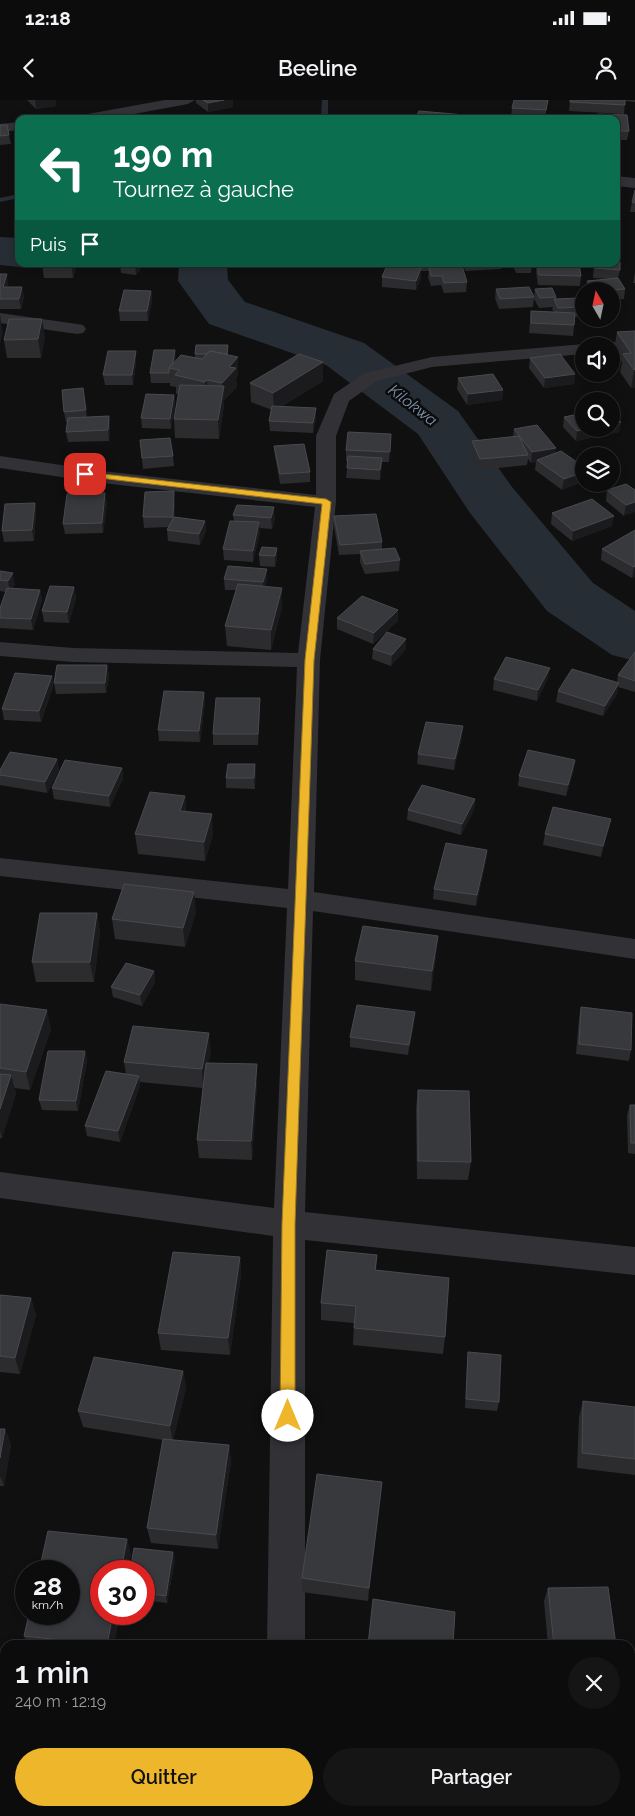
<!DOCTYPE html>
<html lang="fr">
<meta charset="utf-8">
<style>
:root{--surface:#0c0c0d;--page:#151516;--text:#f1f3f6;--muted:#9a9b9d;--line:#2c2c2e;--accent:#eeb72b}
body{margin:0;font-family:Raleway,sans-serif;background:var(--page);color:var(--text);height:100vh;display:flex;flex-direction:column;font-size:19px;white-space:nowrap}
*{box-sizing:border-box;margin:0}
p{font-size:16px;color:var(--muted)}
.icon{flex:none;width:28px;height:28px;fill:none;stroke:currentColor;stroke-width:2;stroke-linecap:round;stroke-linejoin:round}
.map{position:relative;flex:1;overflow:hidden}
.panel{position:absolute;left:0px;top:1540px;width:635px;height:176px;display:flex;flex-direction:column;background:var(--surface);border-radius:15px 15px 0 0;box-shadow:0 2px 8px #0003,0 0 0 1px var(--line)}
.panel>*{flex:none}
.top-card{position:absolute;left:15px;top:15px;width:605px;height:152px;border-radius:10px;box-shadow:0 2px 8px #0003,0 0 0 1px var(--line);background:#0b6e4f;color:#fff;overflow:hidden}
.needle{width:32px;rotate:351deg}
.buttons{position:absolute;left:575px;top:182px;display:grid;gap:10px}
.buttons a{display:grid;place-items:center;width:45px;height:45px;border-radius:50%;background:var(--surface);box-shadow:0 2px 8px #0003,0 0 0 1px var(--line);font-size:25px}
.speed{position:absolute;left:15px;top:1460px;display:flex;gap:10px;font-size:25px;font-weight:700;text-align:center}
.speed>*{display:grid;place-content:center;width:65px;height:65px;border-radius:50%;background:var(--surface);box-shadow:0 2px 8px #0003,0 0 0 1px var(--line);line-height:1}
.speed small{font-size:12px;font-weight:400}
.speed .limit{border:8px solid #d22;background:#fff;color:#111}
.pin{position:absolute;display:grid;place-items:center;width:42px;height:42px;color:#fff;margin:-21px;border-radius:10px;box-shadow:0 2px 8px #0006}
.me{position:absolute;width:55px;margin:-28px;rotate:0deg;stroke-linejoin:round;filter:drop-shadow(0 0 4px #0008)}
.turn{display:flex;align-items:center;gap:18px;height:105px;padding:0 15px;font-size:22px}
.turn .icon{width:65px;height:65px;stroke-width:2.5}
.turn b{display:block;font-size:35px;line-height:42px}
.then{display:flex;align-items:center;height:48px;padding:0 15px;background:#0003;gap:10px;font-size:19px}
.round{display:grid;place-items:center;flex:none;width:52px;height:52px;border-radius:26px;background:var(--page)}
.summary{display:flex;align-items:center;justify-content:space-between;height:85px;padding:0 15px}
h1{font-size:30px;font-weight:600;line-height:38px}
.button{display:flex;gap:10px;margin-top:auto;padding:10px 15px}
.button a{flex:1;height:58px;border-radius:30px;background:var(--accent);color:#111;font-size:20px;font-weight:600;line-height:58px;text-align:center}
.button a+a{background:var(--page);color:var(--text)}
.status{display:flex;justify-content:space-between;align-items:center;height:35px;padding:0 25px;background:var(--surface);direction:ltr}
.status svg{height:14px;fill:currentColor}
header{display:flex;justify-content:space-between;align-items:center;height:65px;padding:0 15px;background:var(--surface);font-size:22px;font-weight:600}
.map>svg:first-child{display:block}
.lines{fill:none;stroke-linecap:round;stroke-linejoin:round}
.stream{fill:#272d34;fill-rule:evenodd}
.river{fill:#272d34;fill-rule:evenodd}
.street{fill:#313136;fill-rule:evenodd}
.wall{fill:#2c2c2f}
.shaded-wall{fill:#1b1b1d}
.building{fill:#38393d;stroke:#494a4f}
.route{fill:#eeb72b;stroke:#9b771c}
.labels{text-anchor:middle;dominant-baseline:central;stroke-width:5;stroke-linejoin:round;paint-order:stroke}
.far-water-label{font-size:16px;font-style:italic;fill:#7891ad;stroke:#0b0b0c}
</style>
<div class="status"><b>12:18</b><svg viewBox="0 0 49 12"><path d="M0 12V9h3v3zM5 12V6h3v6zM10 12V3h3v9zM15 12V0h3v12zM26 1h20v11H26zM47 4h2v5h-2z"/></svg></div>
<header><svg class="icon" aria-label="back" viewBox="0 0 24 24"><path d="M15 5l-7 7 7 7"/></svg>Beeline<svg class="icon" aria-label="person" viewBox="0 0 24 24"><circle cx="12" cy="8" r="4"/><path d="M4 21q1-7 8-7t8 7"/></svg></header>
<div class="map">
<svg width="635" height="1716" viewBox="0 0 635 1716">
<rect width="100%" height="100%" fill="#101011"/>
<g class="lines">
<!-- stream -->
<path class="stream" d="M322,0H328V14L335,19H326L321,17Z
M19,94V98L0,102V98Z"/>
<!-- river -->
<path class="river" d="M0,137L19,138V164H34L19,167L0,165Z
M179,164H227L228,180L245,202L364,243L458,311L512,387L593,483L635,511V561L612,555L547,511L470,413L418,334L326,265L209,224L178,181Z"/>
<!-- street -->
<path class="street" d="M165,0H195L188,4L107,19H75L82,15Z
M19,22V30L0,32V24Z
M616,76L635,78V88L616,86Z
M0,213L77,224L83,225L86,229L83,233L77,234L0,223Z
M635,240V250L611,252V246H603L605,243Z
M584,244L591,246H584V254L432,267L377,281L349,301L336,336V402L320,560L314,792L635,839V859L313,811L305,1112L635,1147V1175L305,1140V1545H267L273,1136L0,1098V1072L274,1108L287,808L0,776V758L288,789L297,567L73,562L0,556V542L73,548L298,553L315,407L102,383L0,368V356L102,371L316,395V336L334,294L365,273L432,257Z
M0,1561L5,1562V1600L0,1599Z
M630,1700L635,1703V1716H584L582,1711H630Z
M259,1711H301V1716H259Z"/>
</g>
<!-- wall -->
<path class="wall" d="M27,0H56V6L36,9Z
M196,0H233V7L208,12L196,3Z
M548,0L545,19L511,17L512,8Z
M570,0H635V2L625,1L624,14L569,11Z
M598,14L627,15L629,31L627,40H616V19H597Z
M0,25L9,35L11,44L0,45Z
M635,90V112H630L632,102Z
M42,164H77L73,178H44Z
M79,164H110L109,168L79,167Z
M120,164H144L136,175L121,173Z
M416,164H460V166L467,182L466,192L444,193L441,185L431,186L428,177L429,171H421V178L416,190L382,187V177L417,168Z
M463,164H502L501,169L465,171Z
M512,164H532L531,173H516Z
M537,164H579L581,176L580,186L538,185L536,172Z
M594,164H616L620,170L618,178L625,189L624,199H611V191H586L587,181L611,179L593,178Z
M635,172V183H633Z
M0,174L8,183L7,187L24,197L21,209H0Z
M496,189L534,197L533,207L499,209L495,198Z
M535,189L556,197V199L584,207L582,216L575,217L573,236L529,233L531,211L554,212L552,209L553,207L539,208L534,199Z
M151,191L152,201L148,221H120L119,211Z
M635,231V288H631L620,272L622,262L614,251L617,232Z
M45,237L41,258H7L4,240Z
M228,245V255L238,275L236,278L237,287L224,300V305L219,339L175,338L174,319L179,294H176V287L170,286V283H151L150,273L176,261L195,258V254Z
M530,258L575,274L574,284L544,288L529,268Z
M136,262L133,285H105L103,275Z
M323,262V281L281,307L316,319L313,333L270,331L269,321L272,310L251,302L250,283Z
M458,278L503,290L502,300L467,305L457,289Z
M83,288L87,317L109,316L110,326L109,341L68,342L66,332L67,322H66L64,312Z
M174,295L175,305L171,329L142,328L141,318Z
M564,317L621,322L619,332L576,341L563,327Z
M514,329L555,353L584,367L562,390L535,370L536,362L531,363L528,359L527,365L479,370L471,351L472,341L513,337Z
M391,334L389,362H382L380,380L346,378L348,361H346V350Z
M140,340L173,356L174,366L143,369Z
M274,346L310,372V382L280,384L275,356Z
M607,390H635L624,416L606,401Z
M175,401L174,417L205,421L206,431L200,445L168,441L167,430L169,427L144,428L143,417Z
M35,403L36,413L34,441L4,442L2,431Z
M107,403L103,433L65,434L63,424Z
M552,413L612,426L572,441L551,424Z
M233,415L275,418L272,429L259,428L260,433L253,462L224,460L223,449L234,421Z
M334,416L382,442V449L400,460L399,471L365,474L360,462V454L339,455L334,427Z
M635,430V476L632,478L601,460L602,449Z
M277,448V459L275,467L260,466L259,455Z
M0,471L15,484L12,489L40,490L42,500L33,530L0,528V508L6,492L0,491Z
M224,479H267L265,487L282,507L271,550L227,546L225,526L236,490H225Z
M74,487L76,498L69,523L44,522L42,511Z
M398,510V521L373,544L337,529V518Z
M406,539V549L391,566L372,559L373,549Z
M635,552V592L618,587L617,594L603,616L556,602L558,591L617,582L618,575Z
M107,565L109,576L106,593L56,594L54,583Z
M52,576L53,587L41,622L4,620L2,609Z
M548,578L537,601L493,590L494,579Z
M204,592L205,603L200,642L159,641L158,630Z
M260,609L258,645H213V634Z
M462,637L454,670L417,664L418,654Z
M57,659L59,670L47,693L0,685V670Z
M255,664V689L226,688V678Z
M122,668L123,679L110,707L54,699L52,688Z
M574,670L566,696L518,686L519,676Z
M185,696L186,711L213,734L205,761L138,754L135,734Z
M475,699L474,710L461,735L407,720L408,710Z
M608,729L601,757L543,745L545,734Z
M487,750L486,761L476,806L433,799L434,789Z
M196,812L185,847L115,839L112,819Z
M97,813L100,833L94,882H36L32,862Z
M436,856L431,891L355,880V861Z
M154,871L155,882L142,906L113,897L111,887Z
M0,904L51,929L30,990L14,988L16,993L2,1038H0Z
M581,907L631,950L629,961L576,954L579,918Z
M414,923L408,955L350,947V937Z
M85,951L87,961L78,1011L42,1010L39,1000Z
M211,952L208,963L257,964V983L252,1060L199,1058L197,1040L203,988L140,982V986L120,1042L87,1036L85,1026L126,974L124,962Z
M418,990L471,1062L468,1080L417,1079L416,1008Z
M630,1005H635V1054L628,1053L627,1015Z
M377,1155L376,1170L445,1237L443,1254L353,1245L354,1223L321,1220V1203Z
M240,1157L241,1174L230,1255L161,1250L158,1233Z
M0,1195L31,1198L36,1215L20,1274L0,1272Z
M468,1252L499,1302L497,1311L465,1308L467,1261Z
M183,1271L186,1288L173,1340L229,1345L231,1361L218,1449L151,1443L147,1428L163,1340L83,1327L78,1311Z
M583,1301L635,1307V1375L577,1368L579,1317Z
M0,1329H5L11,1345L4,1386H0Z
M382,1382L368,1501L302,1492V1478Z
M131,1453L114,1545H28L24,1536Z
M175,1460L167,1503L144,1500V1471Z
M548,1488L616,1545H548L544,1501Z"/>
<!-- shaded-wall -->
<path class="shaded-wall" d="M35,0H56V6L36,9Z
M224,0H233V7L208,12V3Z
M621,87L620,97L616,103V96Z
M71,164H77L73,178Z
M136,164H144L136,175L135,165Z
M421,168V178L416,190V181Z
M7,174L8,183L5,197L3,187Z
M22,187L24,197L21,209L19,199Z
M151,191L152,201L148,221L147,211Z
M0,215L3,233L0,244Z
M42,219L45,237L41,258L38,239Z
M175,250L176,260L174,269L172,268Z
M136,251V262L133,285L132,275Z
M238,257V275L236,278L237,287L224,300V305L219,339L218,320L222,294V283L229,267Z
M323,262V281L274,311L273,293Z
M635,269V288H631L634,270Z
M575,274L574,284L544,288L545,278Z
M207,280L208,298L206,300L205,282Z
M503,290L502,300L467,305L468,294Z
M174,295L175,305L171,329L170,319Z
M316,308V319L313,333V323Z
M109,316L110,326L109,341L108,330Z
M621,322L619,332L576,341L577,331L588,329H611V324Z
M556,348L555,358L537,360L536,362L531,363L532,352Z
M382,358V369L380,380V370Z
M617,368L616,378L611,380V370Z
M584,372V382L562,390L564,379Z
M174,391L175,401L174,427L173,417Z
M105,393L107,403L103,433L102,423Z
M635,402V412L624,416L626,405Z
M35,403L36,413L34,441L32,430Z
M274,407L275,418L272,429L271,418Z
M614,416L612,426L572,441L573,431Z
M205,421L206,431L200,445L199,434Z
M259,422L260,433L253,462V451Z
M277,448V459L275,467V456Z
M635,466V476L632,478L634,467Z
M267,469V479L264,493L263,482Z
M13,473L15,484L10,492L8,481Z
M74,487L76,498L69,523L67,512Z
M282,488V507L271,550V530Z
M40,490L42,500L33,530L31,519Z
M398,510V521L373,544L374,533Z
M406,539V549L391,566L392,555Z
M107,565L109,576L106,593L105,583Z
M550,568L548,578L537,601L538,590Z
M52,576L53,587L41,622L39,611Z
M619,583L617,594L603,616L605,606Z
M204,592L205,603L200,642L199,631Z
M260,598V609L258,645V634Z
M463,626L462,637L454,670L455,659Z
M57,659L59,670L47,693L45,682Z
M575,660L574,670L566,696L568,685Z
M255,664L256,675L255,689L254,678Z
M122,668L123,679L110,707L109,696Z
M185,696L186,715L180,711Z
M475,699L474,710L461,735L462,724Z
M212,714L213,734L205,761L204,742Z
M611,719L608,729L601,757L603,746Z
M487,750L486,761L476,806L477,795Z
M194,792L196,812L185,847L183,828Z
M97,813L100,833L94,882L90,862Z
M438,836L436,856L431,891L432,871Z
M154,871L155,882L142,906L140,895Z
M47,910L51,929L30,990L26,972Z
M415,912L414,923L408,955L409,945Z
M209,933L211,952L203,988L202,969Z
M85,951L87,961L78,1011L76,1001Z
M257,964V983L252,1060L251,1041Z
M11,975L16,993L2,1038L0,1031V1009Z
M139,976L140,986L120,1042L118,1031Z
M240,1157L241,1174L230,1255L228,1238Z
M31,1198L36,1215L20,1274L15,1258Z
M183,1271L186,1288L173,1342L170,1326Z
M5,1329L11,1345L4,1386L0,1376V1358Z
M229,1345L231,1361L218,1449L216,1435Z
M382,1382L381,1397L368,1501L369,1488Z
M127,1439L131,1453L128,1471H121Z
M173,1452L175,1460L167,1503L166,1496Z
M113,1514H120L114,1545H107Z
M160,1711H164L163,1716H159Z"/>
<!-- building -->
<path class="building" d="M203,0H224L208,3Z
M514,0H548L546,10L512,8Z
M570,0H625V5L570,2Z
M419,11L477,16L476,19H415Z
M598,14L627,15L629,31H616V19H598Z
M0,25H7L9,35L0,36Z
M616,87H621L616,96Z
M635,90V103L632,102Z
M616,162H620V170L595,168V164H616Z
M537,164H579L581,176L539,175Z
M387,165L421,168L416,181L382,177Z
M462,166L467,182L444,183L442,176H431L429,168Z
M0,174H7L3,187H22L19,199H0Z
M618,178L625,189L594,191L587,181Z
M529,187L534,197L500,199L496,189Z
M552,188L556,197L540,198L535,189Z
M124,190L151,191L147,211H119Z
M579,198L584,207L558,208L554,199Z
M531,211L575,213L574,225L531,223Z
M9,219H42L38,239L4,240Z
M635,231V269L634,270L623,254L631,253L617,232Z
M196,245H228L227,254L210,251L206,254H195Z
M154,250H175L173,263L169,268V273H150Z
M108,251H136L132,275H103Z
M210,251L238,257L229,267L236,268L222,283L207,280L205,282L175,275L179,270L169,268L181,255L202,259Z
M299,254L323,262L273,293L250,283Z
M560,254L575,274L545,278L530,258Z
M493,274L503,290L468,294L458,278Z
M180,285L224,286L218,320L174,319Z
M83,288L86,310L64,312L62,290Z
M146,294L174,295L170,319L141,318Z
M272,306L316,308L313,323L269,321Z
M611,312L621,322L611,324Z
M584,313V329H588L577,331L564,317Z
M109,316L108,330L66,332L68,318Z
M537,325L556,348L532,352L514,329Z
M348,332L391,334L390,352L346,350Z
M519,336L528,355L480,359L472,341Z
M170,338L173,356L142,358L140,340Z
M304,344L310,372L280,374L274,346Z
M561,351L584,367V372L564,379L537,360Z
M348,356L382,358L380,370L347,368Z
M611,364L617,368L611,370Z
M626,384L635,390V402L626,405L607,390Z
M174,391L173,417H143L145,392Z
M105,393L102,423L63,424L67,394Z
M592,399L614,416L573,431L552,413Z
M35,403L32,430L2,431L5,404Z
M237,405L274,407L271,418L233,415Z
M376,414L382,442L340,445L334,416Z
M174,417L205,421L199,434L167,430Z
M230,421L259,422L253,451L223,449Z
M635,430V466L634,467L602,449Z
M262,447L277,448L275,456L259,455Z
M395,448L400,460L365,464L360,451Z
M228,466L267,469L263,482L224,479Z
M0,471L13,473L8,481L0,480Z
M238,484L282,488L271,530L225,526Z
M50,486L74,487L67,512L42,511Z
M7,488L40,490L31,519L0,518V508Z
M362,496L398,510L374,533L337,518Z
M387,532L406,539L392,555L373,549Z
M635,552V581L618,575Z
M506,557L550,568L538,590L494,579Z
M57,565H107L105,583H54Z
M572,569L619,583L605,606L558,591Z
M15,573L52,576L39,611L2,609Z
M164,591L204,592L199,631L158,630Z
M216,598H260L258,634H213Z
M426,622L463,626L455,659L418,654Z
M528,650L575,660L568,685L519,676Z
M10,652L57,659L45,682L0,675V670Z
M65,660L122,668L109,696L52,688Z
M228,664H255L254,678H226Z
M422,685L475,699L462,724L408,710Z
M150,692L185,696L180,711L212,714L204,742L135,734Z
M553,707L611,719L603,746L545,734Z
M446,743L487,750L477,795L434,789Z
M124,784L194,792L183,828L112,819Z
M40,813H97L90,862H32Z
M363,826L438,836L432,871L355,861Z
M126,863L154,871L140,895L111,887Z
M0,904L47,910L26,972L0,968Z
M357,905L415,912L409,945L350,937Z
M581,907L632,913L631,950L579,944Z
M133,926L209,933L202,969L124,962Z
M48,951H85L76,1001L39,1000Z
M206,963L257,964L251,1041L197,1040Z
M106,971L139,976L118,1031L85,1026Z
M0,974L11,975L0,1009Z
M418,990L469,991L471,1062L418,1061Z
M630,1005H635V1043H631Z
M327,1150L377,1155L375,1170L449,1178L445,1237L354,1228L356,1206L321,1203Z
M173,1152L240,1157L228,1238L158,1233Z
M0,1195L31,1198L15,1258L0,1256Z
M468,1252L501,1255L499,1302L466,1299Z
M94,1257L183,1271L170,1326L78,1311Z
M583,1301L635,1307V1359L582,1353Z
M0,1329H5L0,1358Z
M163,1339L229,1345L216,1435L147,1428Z
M317,1374L382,1382L369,1488L302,1478Z
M48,1431L127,1439L121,1471H101V1514H113L107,1545L24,1536L29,1514H69V1471H39Z
M134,1448L173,1452L166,1496L144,1493V1471H130Z
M608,1487L616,1545H554L548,1488Z
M373,1499L455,1512L453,1545H368Z
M70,1711H160L159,1716H69Z"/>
<!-- route -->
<path class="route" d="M85,372L326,399L331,402L314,560L295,1124V1316L293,1320L288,1322L282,1320L280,1316L282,1124L305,560L322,404L82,376L81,374Z"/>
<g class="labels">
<!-- far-water labels -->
<g class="far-water-label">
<text transform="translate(413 305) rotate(38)">Kilokwa</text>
</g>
</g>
</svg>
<div class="buttons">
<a><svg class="needle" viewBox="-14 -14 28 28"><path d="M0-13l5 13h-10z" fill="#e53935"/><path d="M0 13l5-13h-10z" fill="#9a9b9d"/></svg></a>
<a><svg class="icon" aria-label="sound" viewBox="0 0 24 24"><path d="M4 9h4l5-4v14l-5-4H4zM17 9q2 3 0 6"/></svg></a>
<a><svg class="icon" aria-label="search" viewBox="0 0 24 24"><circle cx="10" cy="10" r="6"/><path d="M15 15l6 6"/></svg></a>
<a><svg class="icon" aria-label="layers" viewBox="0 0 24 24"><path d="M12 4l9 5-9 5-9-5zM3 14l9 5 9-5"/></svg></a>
</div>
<div class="speed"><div>28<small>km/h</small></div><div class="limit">30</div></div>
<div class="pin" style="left:85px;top:374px;background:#d93025"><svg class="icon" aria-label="arrive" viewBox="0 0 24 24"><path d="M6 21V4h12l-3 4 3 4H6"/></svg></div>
<svg class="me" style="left:288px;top:1316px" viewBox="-20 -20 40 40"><circle r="19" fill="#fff"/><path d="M0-13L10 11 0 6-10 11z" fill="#eeb72b"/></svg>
<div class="top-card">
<div class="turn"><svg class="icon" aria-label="left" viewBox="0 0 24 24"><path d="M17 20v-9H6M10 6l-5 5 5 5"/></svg><div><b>190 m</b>Tournez à gauche</div></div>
<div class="then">Puis<svg class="icon" aria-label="arrive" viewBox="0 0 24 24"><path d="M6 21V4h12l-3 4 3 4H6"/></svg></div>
</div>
<section class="panel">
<div class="summary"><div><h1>1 min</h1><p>240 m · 12:19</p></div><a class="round"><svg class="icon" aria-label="close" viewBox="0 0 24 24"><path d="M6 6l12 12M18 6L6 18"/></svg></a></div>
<div class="button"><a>Quitter</a><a>Partager</a></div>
</section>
</div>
